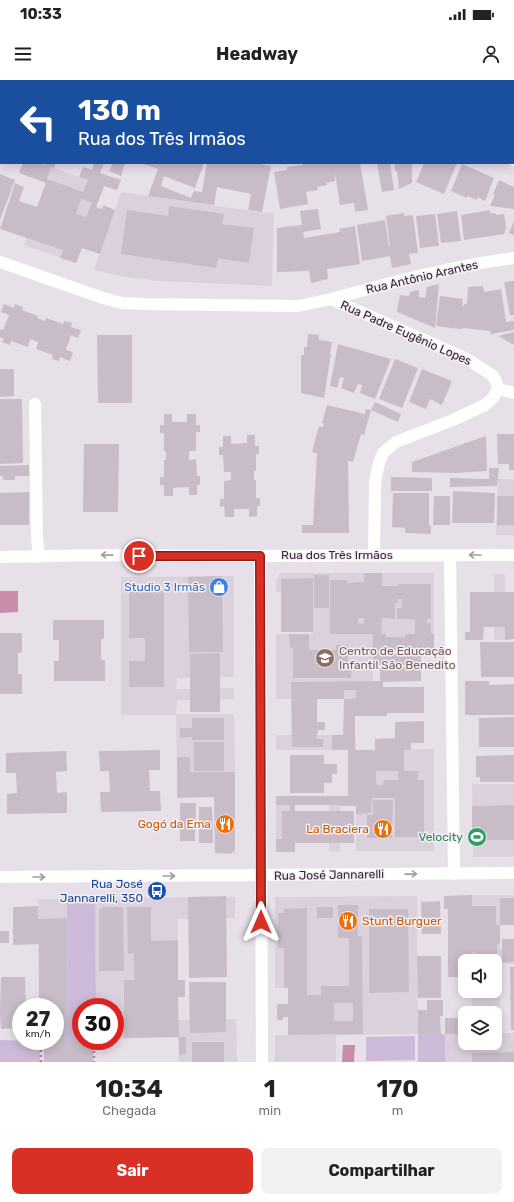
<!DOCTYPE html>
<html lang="pt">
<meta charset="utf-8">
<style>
:root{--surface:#fff;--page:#f2f2f2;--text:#222;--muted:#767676;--accent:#d93025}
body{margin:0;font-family:Rubik,sans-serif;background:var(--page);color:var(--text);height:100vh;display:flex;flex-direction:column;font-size:15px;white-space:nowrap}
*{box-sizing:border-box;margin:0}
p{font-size:13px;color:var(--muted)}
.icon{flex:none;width:22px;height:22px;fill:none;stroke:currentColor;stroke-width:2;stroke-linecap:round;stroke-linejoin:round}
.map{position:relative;height:982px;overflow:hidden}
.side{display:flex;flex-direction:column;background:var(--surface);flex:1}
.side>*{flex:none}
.guide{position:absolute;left:0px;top:0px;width:514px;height:84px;box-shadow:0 2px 10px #0003;background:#1a4fa0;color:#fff;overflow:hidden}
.tools{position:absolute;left:458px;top:874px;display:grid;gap:8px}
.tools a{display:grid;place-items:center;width:44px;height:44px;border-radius:8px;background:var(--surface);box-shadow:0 2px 10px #0003;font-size:20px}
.speed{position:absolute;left:12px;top:918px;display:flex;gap:8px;font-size:20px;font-weight:700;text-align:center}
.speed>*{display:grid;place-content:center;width:52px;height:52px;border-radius:50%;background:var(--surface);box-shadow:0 2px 10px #0003;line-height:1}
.speed small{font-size:10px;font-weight:400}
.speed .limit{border:6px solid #d22;background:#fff;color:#111}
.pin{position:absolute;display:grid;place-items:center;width:34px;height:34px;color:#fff;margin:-17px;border:2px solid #fff;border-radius:50%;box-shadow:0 1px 4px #0007}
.me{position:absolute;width:44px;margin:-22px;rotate:0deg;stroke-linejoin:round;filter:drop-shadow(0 0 3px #0008)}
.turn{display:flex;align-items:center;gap:14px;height:84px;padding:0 12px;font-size:18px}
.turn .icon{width:52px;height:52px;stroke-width:2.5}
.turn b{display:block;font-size:28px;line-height:34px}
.eta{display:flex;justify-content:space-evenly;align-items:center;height:68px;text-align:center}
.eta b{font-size:24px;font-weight:700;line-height:28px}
.action{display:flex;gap:8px;margin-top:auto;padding:8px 12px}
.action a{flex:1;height:46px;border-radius:8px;background:var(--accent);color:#fff;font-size:16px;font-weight:700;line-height:46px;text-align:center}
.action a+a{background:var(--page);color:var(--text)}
.status{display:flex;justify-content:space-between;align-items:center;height:28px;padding:0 20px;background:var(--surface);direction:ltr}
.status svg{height:11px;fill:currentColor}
header{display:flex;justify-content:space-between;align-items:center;height:52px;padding:0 12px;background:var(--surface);font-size:18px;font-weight:700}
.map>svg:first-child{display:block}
.built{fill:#dbd1dd}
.green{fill:#cdbad8}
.water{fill:#c98cab}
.building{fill:#c8bcc9;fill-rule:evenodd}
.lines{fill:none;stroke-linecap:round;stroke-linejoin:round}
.path{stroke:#a983a8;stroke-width:2.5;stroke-dasharray:2 3;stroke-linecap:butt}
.lane{stroke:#fff;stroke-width:8}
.street{stroke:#fff;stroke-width:12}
.oneway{stroke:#a59ca5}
.route-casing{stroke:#8d1f18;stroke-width:10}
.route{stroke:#d93025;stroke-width:7}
.labels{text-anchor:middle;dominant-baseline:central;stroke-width:3;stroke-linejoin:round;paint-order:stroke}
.street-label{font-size:12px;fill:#372236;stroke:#f5eff6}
.shop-label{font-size:12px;fill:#366cbe;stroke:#f5eff6;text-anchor:end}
.education-label{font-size:12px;fill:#785e54;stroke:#f5eff6;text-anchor:start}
.food-label{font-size:12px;fill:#c56008;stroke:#f5eff6;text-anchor:end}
.leisure-label{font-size:12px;fill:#27864d;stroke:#f5eff6;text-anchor:end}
.transit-label{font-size:12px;fill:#164399;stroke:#f5eff6;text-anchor:end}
</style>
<div class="status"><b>10:33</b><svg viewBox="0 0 49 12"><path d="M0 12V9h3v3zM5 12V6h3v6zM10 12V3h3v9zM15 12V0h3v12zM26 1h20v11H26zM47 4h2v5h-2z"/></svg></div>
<header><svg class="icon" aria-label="menu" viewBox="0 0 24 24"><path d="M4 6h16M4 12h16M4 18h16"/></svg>Headway<svg class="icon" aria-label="person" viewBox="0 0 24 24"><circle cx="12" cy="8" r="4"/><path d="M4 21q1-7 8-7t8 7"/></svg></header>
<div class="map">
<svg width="514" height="982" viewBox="0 0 514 982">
<rect width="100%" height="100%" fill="#e8e0e9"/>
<!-- built -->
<path class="built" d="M51,87L104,106L76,183L24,165Z
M121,112L274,134L272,206L157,201L119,196L94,190Z
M498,399H514V455H496Z
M280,493H364V553L381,554L382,493H434V570H374L373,601L356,602V618L276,619V554H313V512H276V500Z
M494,494H505V560H494Z
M234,496V597L177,598L176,609L234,608V619L177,620L176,634H234L235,692L177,693L176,635H121V497Z
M276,655H355L356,670L434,669V771H356L355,670H276Z
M472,704H514V777H473Z
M276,716H295V772H276Z
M329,716H340V772L329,771Z
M472,815H514V845H500V868H514V884H500V953H514V972L500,982H445V954H465V963H495V933H472V911H495V881H472Z
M417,816L418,954L336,955V982H275V955H307V908H275V817Z
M235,817V838L178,839V940L236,939L237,982H179L178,957L115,958V927H96L95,818Z
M38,819H67L68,959L55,927H39Z"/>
<!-- green -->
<path class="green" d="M164,0H270L163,1Z
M273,0H498L497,1Z
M95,818L96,927H81V959H68L67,819Z
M418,954H445V982H418Z
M415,956V980L366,981V957Z
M0,960L40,961V982H0Z"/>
<!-- water -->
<path class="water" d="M0,511H18V532L0,533Z
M343,965H355L354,982H342Z"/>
<!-- building -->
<path class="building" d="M23,83H39L45,85L46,83H56L54,88L51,87L47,99L83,112L88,100L79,97L83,87L92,90L94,83H104L100,93L121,100L117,110L104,106L96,127L102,129L103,125L115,130L100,174L82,168L76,183L60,178L63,170L0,149L15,103L24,107L19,121L37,127L46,103L19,93ZM81,119L92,123L86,137L76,134Z
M113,83H125L121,96L109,91Z
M141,83H204L195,108L164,96L161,106L191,118L194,111L202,112L207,83H255L271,86L262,132L248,130L251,114L217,107L214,125L148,116L158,89Z
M303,83H360L368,130L355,132L354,123L340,125L335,93V101L326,103L327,105L317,107L318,110L306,112L308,124L280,129L274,92L287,90V87L303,85Z
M377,83H390L394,110L382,112Z
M395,83H412V103L399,109L397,91H395Z
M424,83H457L444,114L416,102Z
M462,84L494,98L485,121L478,117L476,120L467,116V118L451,111Z
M0,94L15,100L0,140Z
M499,100L514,107V129L490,126L495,115L493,114Z
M169,126L224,134L222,144L254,148L249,183L218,178L216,188L121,174L127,130L168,136Z
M318,129L321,149L303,152L304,158L340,152L339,149L355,146L360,184L327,189L328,199L311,203L309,191L277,192V148L302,145L300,131Z
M490,130V133H495L496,135L504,134L506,147L504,154L464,160L461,135Z
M457,131L461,161L441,163L437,134Z
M404,133V136L413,135L418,173L409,174L411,184L392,188L390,176L362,181L357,145L385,140L389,166H390L386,136Z
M435,134L439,166L420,168L416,136Z
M514,141V155L509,153Z
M514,201V235H510L504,202Z
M439,204L435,248L397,232L400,215L409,216L410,212L419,210V217L425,218L427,207Z
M483,206L484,212L501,209L506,242L514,241V250L491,254L490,251L463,248V249H459L436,246L440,216L463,219L462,226H464V224H467L468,207Z
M4,224L14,228L15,224L23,227L22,230L38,236L37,238L45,241L46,238L63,244L64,241L72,243L71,247L81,250L78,258L71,255L66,270L73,272L70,281L60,277L59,281L52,279L53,275L36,269L38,262L30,259L28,267L11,261L10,265L2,262L4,259L0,257V249L3,250L9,235L1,232Z
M514,252V265L498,256Z
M308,254L319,255V260L332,262L330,274H331L324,318L301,313V275H304V267H307Z
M97,255H132V323H98Z
M338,264L391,279L375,319L360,313L362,305L358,304L354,313L341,308L344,298L340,297L337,308L330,306Z
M395,279L418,288L402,328L379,319Z
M0,289H14V316L0,317Z
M422,289L452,301L442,325L430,319L426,329L409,322Z
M0,319H22L23,383L0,384Z
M375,322L401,334L398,342L371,330L364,355L361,354L353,382L348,381L349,453H302V445H313L317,373L312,372L319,346L323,347L324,344L322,343L327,325L365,334L366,329L371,330Z
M164,334H172V342H187V334H196V345H200V352H196V371H189V380L196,379L197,396H200V405H197V415H189V407L173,408V416H164V405H160V397H164V380H166V371H164V353H160V345H164Z
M497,354H514V390H509V384H498Z
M247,355H255V366H259V374H256V391H254V400H256V418H260V426H257V436L249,437V429H234V437H225L224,426L220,427V419H224V401L231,400V392H224L223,375H219V367H223V356H231V364L247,363Z
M486,356L487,391L456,393L412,392V382Z
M84,364H119L118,432H83Z
M29,385V396H15V400H3V396H0V386Z
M489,388H499L497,406L450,407V398L489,399Z
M391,397L432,398V411H391Z
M453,411L495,413L494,443H452Z
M29,412V445H0V413Z
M393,413H429V445L431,446V454L405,453V448L392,447Z
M434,416H450V445H433Z
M497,416H514V445H497Z
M364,493H382V506H398V504H431V539H427V543H431V554H434V570H421V585H373V554H330V500H347V503L364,502ZM398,519H402V528H397V539H415V554H405V557H386V554H381L382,538L395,539V523H398ZM358,538H364V544L358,543ZM381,570H403V574H381Z
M314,495H329V528H314Z
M222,496L223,572H189L188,497Z
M313,498V552H281V499Z
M164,511V607H129V581H145V558H129V512Z
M470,512H514V559L505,560V547H484L483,560H465V552H470Z
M53,540H104V559H101V580H105V601H54V581H59V560H53Z
M0,553H22V572L18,573V594H22V614H0Z
M289,554H309V570H336V565H348V589H352L351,598H293V568H290Z
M480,562H514V597H481Z
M220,573V632H190V574Z
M380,587H421V601L383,602V607H424V633H387V636H355V670H375V659L395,658V642L424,641V663H411V670H404V691H418V700H424V757H395V718H372L371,733L356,734V726H340V725H295V731H354V763H295V772H276V759H282V731H290V725H276V716H348V670H332V655H343L344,619L356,618V610H344V619H317V642H325V650H318L316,659H323V667H292L291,602L380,601ZM376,691H398V700H384L383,705H376Z
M465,601H489V605L514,604V635H465Z
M514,637V667H479V638Z
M192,638H224V660H192V657L180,658V648H192Z
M194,662H224V691H194Z
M160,670V690H149L150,711H160L161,731L101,732L100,712H110L109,691H100L99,671Z
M66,671L67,691L56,692L57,713L67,712V733L7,734V714L17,713L16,693H6V673Z
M290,675H324V684H337V694H332V703H324V713H290Z
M514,675V702H480V697H476V676Z
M177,677H190V692H235V770L231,774L215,773L214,717L177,718Z
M373,720H393L392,758H367V735H373Z
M180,723H196L195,761H180Z
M514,725V760H472V726Z
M199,727H212L213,763H199Z
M472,815V826H496V845H500V864H497V883H495V881H476V873L472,872V881H465V911H495V917H462V897H448V829H444V816Z
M226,816L227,897L189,898L188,817Z
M500,818H514V845H500Z
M440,821L441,854H422L421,822Z
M338,825H358V856H362L363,954L288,955V937H283V940H277V924H288V908H284V868H278V833H284V829L307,828V915H321V906H349V858H338ZM334,923H353V941H334Z
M38,826V839L67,838L68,959H81V961H93V982H44V961H55V927H39V864L13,865V827Z
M102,827H123L124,891H99V829H102Z
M127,827H151V861L178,860V900H185V917H178L179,957L124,958V900H134V873L128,874Z
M317,827H333V838H317Z
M369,829H408L409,912L369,913Z
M0,851H9V863H0Z
M502,859H514V882H502Z
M417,876H441V918H418Z
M510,887H514V950H511Z
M1,897H25L26,927H21V948L1,949L0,932Z
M189,902H226V952L190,953Z
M427,920H443V936H440L441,954H418V930H427Z
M472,929H500V948H495V933H472Z
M445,938H465V954H445Z
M179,957H186V974L179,975Z
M192,962H224V982H192Z
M514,972V982H472V973Z"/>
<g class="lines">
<!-- path -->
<path class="path" d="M94,961V982
M41,982V962"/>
<!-- lane -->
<path class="lane" d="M106,1L107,0"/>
<!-- street -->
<path class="street" d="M90,0L93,1
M513,79L514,80
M0,182L103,218L122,223L144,224L298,226L331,219L467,279L492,295L496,301L498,309L493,318L485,325L453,340L396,362L383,373L379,383L375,402L374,475
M331,219C391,203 452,186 514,178
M498,309L514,313
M35,324L37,457L39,477
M450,475L454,794
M260,476L262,982
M0,477L99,475L227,476L514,475
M0,797L514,793"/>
</g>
<!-- one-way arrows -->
<defs><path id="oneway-shaft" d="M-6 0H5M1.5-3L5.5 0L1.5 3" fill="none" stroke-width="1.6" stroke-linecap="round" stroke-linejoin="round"/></defs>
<g class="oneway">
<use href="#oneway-shaft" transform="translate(107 475) rotate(-179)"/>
<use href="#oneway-shaft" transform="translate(475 475) rotate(180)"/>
<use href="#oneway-shaft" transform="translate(411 794) rotate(-1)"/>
<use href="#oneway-shaft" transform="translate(169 796)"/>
<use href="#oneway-shaft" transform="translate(39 797)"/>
</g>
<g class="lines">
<!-- route casing -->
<g class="route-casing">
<path id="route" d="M139,476H260L261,842"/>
</g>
<!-- route -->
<use href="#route" class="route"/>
</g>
<!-- icons -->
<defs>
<g id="shop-disc" transform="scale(1)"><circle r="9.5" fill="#3f7fe0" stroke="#f5eff6"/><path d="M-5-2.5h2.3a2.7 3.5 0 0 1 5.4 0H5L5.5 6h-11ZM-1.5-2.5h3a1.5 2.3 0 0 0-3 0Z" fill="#fff"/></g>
<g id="school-disc" transform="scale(1)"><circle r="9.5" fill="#8d6e63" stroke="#f5eff6"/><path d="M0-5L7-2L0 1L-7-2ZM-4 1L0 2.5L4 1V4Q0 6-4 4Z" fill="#fff"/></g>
<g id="restaurant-disc" transform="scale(1)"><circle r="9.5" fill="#e8710a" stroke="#f5eff6"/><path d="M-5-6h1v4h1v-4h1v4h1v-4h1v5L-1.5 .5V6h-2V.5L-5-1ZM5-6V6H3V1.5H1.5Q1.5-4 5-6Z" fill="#fff"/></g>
<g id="stadium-disc" transform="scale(1)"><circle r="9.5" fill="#2e9e5b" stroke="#f5eff6"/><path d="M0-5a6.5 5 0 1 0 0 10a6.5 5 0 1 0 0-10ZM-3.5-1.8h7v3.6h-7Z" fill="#fff"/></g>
<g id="bus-disc" transform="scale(1)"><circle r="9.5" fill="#1a4fb4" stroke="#f5eff6"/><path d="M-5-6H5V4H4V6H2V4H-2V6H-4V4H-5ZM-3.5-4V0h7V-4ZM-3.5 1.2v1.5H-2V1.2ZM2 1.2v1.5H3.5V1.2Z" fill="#fff"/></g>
</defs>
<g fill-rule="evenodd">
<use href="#shop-disc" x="219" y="507"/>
<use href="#school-disc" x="325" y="578"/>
<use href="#restaurant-disc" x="225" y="744"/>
<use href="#restaurant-disc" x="383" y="749"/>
<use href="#stadium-disc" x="477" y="757"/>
<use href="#bus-disc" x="157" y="811"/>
<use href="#restaurant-disc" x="348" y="841"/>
</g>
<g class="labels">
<!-- street labels -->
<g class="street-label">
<text transform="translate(422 197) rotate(-13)">Rua Antônio Arantes</text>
<text transform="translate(406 253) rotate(24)">Rua Padre Eugênio Lopes</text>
<text x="337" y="475">Rua dos Três Irmãos</text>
<text transform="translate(329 795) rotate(-1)">Rua José Jannarelli</text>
</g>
<!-- shop labels -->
<g class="shop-label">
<text x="205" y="507">Studio 3 Irmãs</text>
</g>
<!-- education labels -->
<g class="education-label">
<text x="339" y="571">Centro de Educação<tspan x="339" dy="14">Infantil São Benedito</tspan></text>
</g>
<!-- food labels -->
<g class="food-label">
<text x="211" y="744">Gogó da Ema</text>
<text x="369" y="749">La Braciera</text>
<text x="362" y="841" text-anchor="start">Stunt Burguer</text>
</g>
<!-- leisure labels -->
<g class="leisure-label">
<text x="463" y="757">Velocity</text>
</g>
<!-- transit labels -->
<g class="transit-label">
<text x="143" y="804">Rua José<tspan x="143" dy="14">Jannarelli, 350</tspan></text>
</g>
</g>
</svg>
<div class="tools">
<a><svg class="icon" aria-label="sound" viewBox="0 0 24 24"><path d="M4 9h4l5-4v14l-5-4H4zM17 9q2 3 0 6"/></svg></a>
<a><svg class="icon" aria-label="layers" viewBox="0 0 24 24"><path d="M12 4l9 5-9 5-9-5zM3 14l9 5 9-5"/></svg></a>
</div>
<div class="speed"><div>27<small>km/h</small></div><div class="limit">30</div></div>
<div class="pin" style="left:139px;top:476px;background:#d93025"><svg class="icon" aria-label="arrive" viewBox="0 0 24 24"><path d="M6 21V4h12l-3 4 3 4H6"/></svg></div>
<svg class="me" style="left:261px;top:842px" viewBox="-20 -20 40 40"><path d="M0-17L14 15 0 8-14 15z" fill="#d93025" stroke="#fff" stroke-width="4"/></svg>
<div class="guide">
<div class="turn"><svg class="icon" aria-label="left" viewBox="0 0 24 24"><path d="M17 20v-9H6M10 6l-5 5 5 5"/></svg><div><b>130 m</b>Rua dos Três Irmãos</div></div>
</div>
</div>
<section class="side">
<div class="eta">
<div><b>10:34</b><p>Chegada</p></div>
<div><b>1</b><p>min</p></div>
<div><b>170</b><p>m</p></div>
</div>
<div class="action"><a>Sair</a><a>Compartilhar</a></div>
</section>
